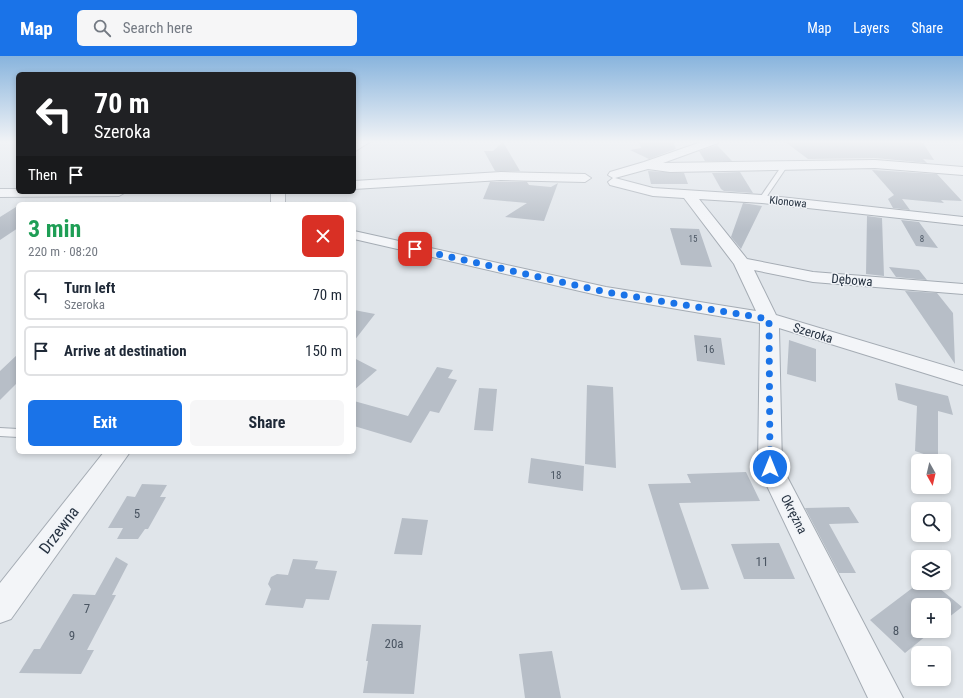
<!DOCTYPE html>
<meta charset="utf-8">
<style>
:root{--surface:#fff;--page:#f6f6f7;--text:#1f2937;--muted:#747a83;--line:#e0e1e3;--accent:#1a73e8}
body{margin:0;font-family:"Roboto Condensed",sans-serif;background:var(--page);color:var(--text);height:100vh;display:flex;flex-direction:column;font-size:15px;white-space:nowrap}
*{box-sizing:border-box;margin:0}
p{font-size:13px;color:var(--muted)}
.icon{flex:none;width:22px;height:22px;fill:none;stroke:currentColor;stroke-width:2;stroke-linecap:round;stroke-linejoin:round}
.map{position:relative;flex:1;overflow:hidden}
.panel{position:absolute;left:16px;top:146px;width:340px;height:252px;display:flex;flex-direction:column;background:var(--surface);border-radius:6px;box-shadow:0 2px 6px #0003}
.panel>*{flex:none}
.banner{position:absolute;left:16px;top:16px;width:340px;height:122px;border-radius:6px;box-shadow:0 2px 6px #0003;background:#202124;color:#fff;overflow:hidden}
.needle{width:26px;rotate:172deg}
.fabs{position:absolute;left:911px;top:398px;display:grid;gap:8px}
.fabs a{display:grid;place-items:center;width:40px;height:40px;border-radius:6px;background:var(--surface);box-shadow:0 2px 6px #0003;font-size:20px}
.pin{position:absolute;display:grid;place-items:center;width:34px;height:34px;color:#fff;margin:-17px;border-radius:8px;box-shadow:0 2px 6px #0006}
.me{position:absolute;width:44px;margin:-22px;rotate:0deg;stroke-linejoin:round;filter:drop-shadow(0 0 3px #0008)}
.turn{display:flex;align-items:center;gap:14px;height:84px;padding:0 12px;font-size:18px}
.turn .icon{width:52px;height:52px;stroke-width:2.5}
.turn b{display:block;font-size:28px;line-height:34px}
.then{display:flex;align-items:center;height:38px;padding:0 12px;background:#0003;gap:8px;font-size:15px}
.round{display:grid;place-items:center;flex:none;width:42px;height:42px;border-radius:6px;background:var(--page)}
.overview{display:flex;align-items:center;justify-content:space-between;height:68px;padding:0 12px}
h1{font-size:24px;font-weight:700;line-height:30px;color:#1e9e55}
.action{display:flex;gap:8px;margin-top:auto;padding:8px 12px}
.action a{flex:1;height:46px;border-radius:6px;background:var(--accent);color:#fff;font-size:16px;font-weight:700;line-height:46px;text-align:center}
.action a+a{background:var(--page);color:var(--text)}
ul{padding:0;list-style:none}
li{display:flex;align-items:center;gap:12px;height:50px;margin:0 8px 6px;padding:0 4px;border:2px solid var(--line);border-radius:6px}
li div{flex:1}
li b{display:block;font-size:15px}
li em{font-style:normal}
header{display:flex;align-items:center;gap:24px;box-sizing:border-box;height:56px;padding:0 20px;background:var(--accent);color:#fff}
header strong{font-size:19px}
nav{display:flex;gap:22px;margin-inline-start:auto;font-size:14px}
.search{width:280px;height:36px;background:var(--page);display:flex;align-items:center;gap:10px;box-sizing:border-box;padding:0 14px;border-radius:6px;color:var(--muted);font-size:15px}
.map>svg:first-child{display:block}
.building{fill:#b7bec7}
.lines{fill:none;stroke-linecap:round;stroke-linejoin:round}
.lane-casing{stroke:#a5acb4;stroke-width:2}
.street-casing{stroke:#a5acb4;stroke-width:2}
.lane{fill:#f3f5f8;fill-rule:evenodd}
.street{fill:#f3f5f8;fill-rule:evenodd}
.route{stroke:#1a73e8;stroke-width:7;stroke-dasharray:0 12.6}
.labels{text-anchor:middle;dominant-baseline:central;stroke-width:3;stroke-linejoin:round;paint-order:stroke}
.far-number-label{font-size:9px;fill:#4b5663}
.far-street-label{font-size:11px;fill:#273342;stroke:#f0f3f7}
.number-label{font-size:11px;fill:#4b5663}
.street-label{font-size:13px;fill:#273342;stroke:#f0f3f7}
.near-number-label{font-size:13px;fill:#4b5663}
.near-street-label{font-size:16px;fill:#273342;stroke:#f0f3f7}
</style>
<header>
<strong>Map</strong>
<div class="search"><svg class="icon" aria-label="search" viewBox="0 0 24 24"><circle cx="10" cy="10" r="6"/><path d="M15 15l6 6"/></svg>Search here</div>
<nav><a>Map</a><a>Layers</a><a>Share</a></nav>
</header>
<div class="map">
<svg width="963" height="642" viewBox="0 0 963 642">
<rect width="100%" height="100%" fill="#e0e5ea"/>
<!-- building -->
<path class="building" d="M639,85H673L676,93L649,103L630,94L641,92Z
M784,85H893L923,87L934,104L923,103L927,107L875,102L808,103Z
M503,86L520,115H495L484,95H493Z
M717,89L732,105H705L699,95Z
M872,114L937,118L962,145L941,144L944,147L902,143L910,154L893,152L888,143L894,139Z
M648,115L684,117L688,128H651Z
M740,116L753,137L724,135L721,133L712,117Z
M490,126H527L529,129L551,131L558,127L544,165L505,161L527,147L483,143Z
M743,147L762,150L741,193L731,181Z
M16,151H18V172L0,184V161Z
M867,160L882,162L884,220L866,218Z
M901,164L919,166L938,192L916,190Z
M670,172L699,173L712,211L681,209Z
M889,211L919,214L927,224L896,221Z
M905,235L937,237L953,257L955,308Z
M354,254L375,258L354,285Z
M694,279L721,282L725,309L697,305Z
M789,284L816,293V326L787,318Z
M18,298V326L0,344V315Z
M354,302L377,314L354,334Z
M437,311L453,314L448,322L457,324L439,357L430,355L411,387L354,370V345L408,360Z
M895,327L948,340L953,359L938,355V403L915,395L917,350L898,344Z
M587,329L613,331L616,412L585,408Z
M479,332L497,333L493,375L474,374Z
M531,402L584,410L583,435L528,427Z
M746,416L760,445L679,447L709,533L681,534L648,428L691,427L687,418Z
M142,428L167,429L160,441H166L148,473H145L138,483H117L123,472H108L127,440L135,441Z
M849,451L859,467L829,468L856,517H839L805,452Z
M402,462L428,464L422,499L394,498Z
M779,487L795,523H744L731,488Z
M116,501L128,508L112,539H116L87,594H94L81,618L19,617L34,593H40L73,538L95,539Z
M293,503L318,505L315,513L337,515L329,544L306,543L303,552L265,549L271,533L268,528L271,521L277,518L288,519Z
M919,527H933L962,551L944,565V549H918V575H932L905,597L870,564Z
M372,568L421,569L414,638L363,637L368,605H366Z
M552,595L561,642H525L519,598Z"/>
<g class="lines">
<!-- lane casing -->
<g class="lane-casing">
<path id="lane" d="M785,107L788,109L765,143L760,144L759,143L783,108Z
M0,372L18,373V381L0,380Z"/>
</g>
<!-- street casing -->
<g class="street-casing">
<path id="street" d="M359,85H371L354,96V88Z
M704,85H719L718,87L663,107L875,104L963,111V119L875,112L670,116L648,113L615,122L653,132L762,139L963,161V169L762,147L699,143L747,203L813,216L963,228V238L813,226L754,214L776,259L963,315V329L779,272L782,411L903,642H868L758,411L760,267L606,241L354,183V175L606,231L756,255L734,208L684,142L653,140L610,129L608,126L613,122L608,119L610,116L644,106Z
M501,116L585,118L591,122L585,126L501,124L354,133V125Z
M0,133H18V136H126L119,140L0,141Z
M271,136H285V148H271Z
M104,396H130L11,563L0,567V527Z"/>
</g>
<!-- lane -->
<use href="#lane" class="lane"/>
<!-- street -->
<use href="#street" class="street"/>
</g>
<!-- sky -->
<linearGradient id="sky" x2="0" y2="1"><stop stop-color="#88b4dd"/><stop offset="0.49" stop-color="#f1f3f6"/><stop offset="1" stop-color="#f1f3f6" stop-opacity="0"/></linearGradient>
<rect width="963" height="175" fill="url(#sky)"/>
<g class="lines">
<!-- route -->
<path class="route" d="M415,193L606,236L769,263L770,411"/>
</g>
<g class="labels">
<!-- far-number labels -->
<g class="far-number-label">
<text x="693" y="183">15</text>
<text x="922" y="183">8</text>
</g>
<!-- far-street labels -->
<g class="far-street-label">
<text transform="translate(788 146) rotate(6)">Klonowa</text>
</g>
<!-- number labels -->
<g class="number-label">
<text x="709" y="293">16</text>
<text x="556" y="419">18</text>
</g>
<!-- street labels -->
<g class="street-label">
<text transform="translate(852 224) rotate(5)">Dębowa</text>
<text transform="translate(813 277) rotate(17)">Szeroka</text>
<text transform="translate(794 458) rotate(63)">Okrężna</text>
</g>
<!-- near-number labels -->
<g class="near-number-label">
<text x="137" y="457">5</text>
<text x="762" y="505">11</text>
<text x="87" y="552">7</text>
<text x="896" y="574">8</text>
<text x="72" y="579">9</text>
<text x="394" y="587">20a</text>
</g>
<!-- near-street labels -->
<g class="near-street-label">
<text transform="translate(59 474) rotate(-53)">Drzewna</text>
</g>
</g>
</svg>
<div class="fabs">
<a><svg class="needle" viewBox="-14 -14 28 28"><path d="M0-13l5 13h-10z" fill="#e53935"/><path d="M0 13l5-13h-10z" fill="#747a83"/></svg></a>
<a><svg class="icon" aria-label="search" viewBox="0 0 24 24"><circle cx="10" cy="10" r="6"/><path d="M15 15l6 6"/></svg></a>
<a><svg class="icon" aria-label="layers" viewBox="0 0 24 24"><path d="M12 4l9 5-9 5-9-5zM3 14l9 5 9-5"/></svg></a>
<a>+</a>
<a>−</a>
</div>
<div class="pin" style="left:415px;top:193px;background:#d93025"><svg class="icon" aria-label="arrive" viewBox="0 0 24 24"><path d="M6 21V4h12l-3 4 3 4H6"/></svg></div>
<svg class="me" style="left:770px;top:411px" viewBox="-20 -20 40 40"><circle r="17" fill="#1a73e8" stroke="#fff" stroke-width="3"/><path d="M0-11L8 9 0 5-8 9z" fill="#fff"/></svg>
<div class="banner">
<div class="turn"><svg class="icon" aria-label="left" viewBox="0 0 24 24"><path d="M17 20v-9H6M10 6l-5 5 5 5"/></svg><div><b>70 m</b>Szeroka</div></div>
<div class="then">Then<svg class="icon" aria-label="arrive" viewBox="0 0 24 24"><path d="M6 21V4h12l-3 4 3 4H6"/></svg></div>
</div>
<section class="panel">
<div class="overview"><div><h1>3 min</h1><p>220 m · 08:20</p></div><a class="round" style="background:#d93025;color:#fff"><svg class="icon" aria-label="close" viewBox="0 0 24 24"><path d="M6 6l12 12M18 6L6 18"/></svg></a></div>
<ul>
<li><svg class="icon" aria-label="left" viewBox="0 0 24 24"><path d="M17 20v-9H6M10 6l-5 5 5 5"/></svg><div><b>Turn left</b><p>Szeroka</p></div><em>70 m</em></li>
<li><svg class="icon" aria-label="arrive" viewBox="0 0 24 24"><path d="M6 21V4h12l-3 4 3 4H6"/></svg><div><b>Arrive at destination</b></div><em>150 m</em></li>
</ul>
<div class="action"><a>Exit</a><a>Share</a></div>
</section>
</div>
